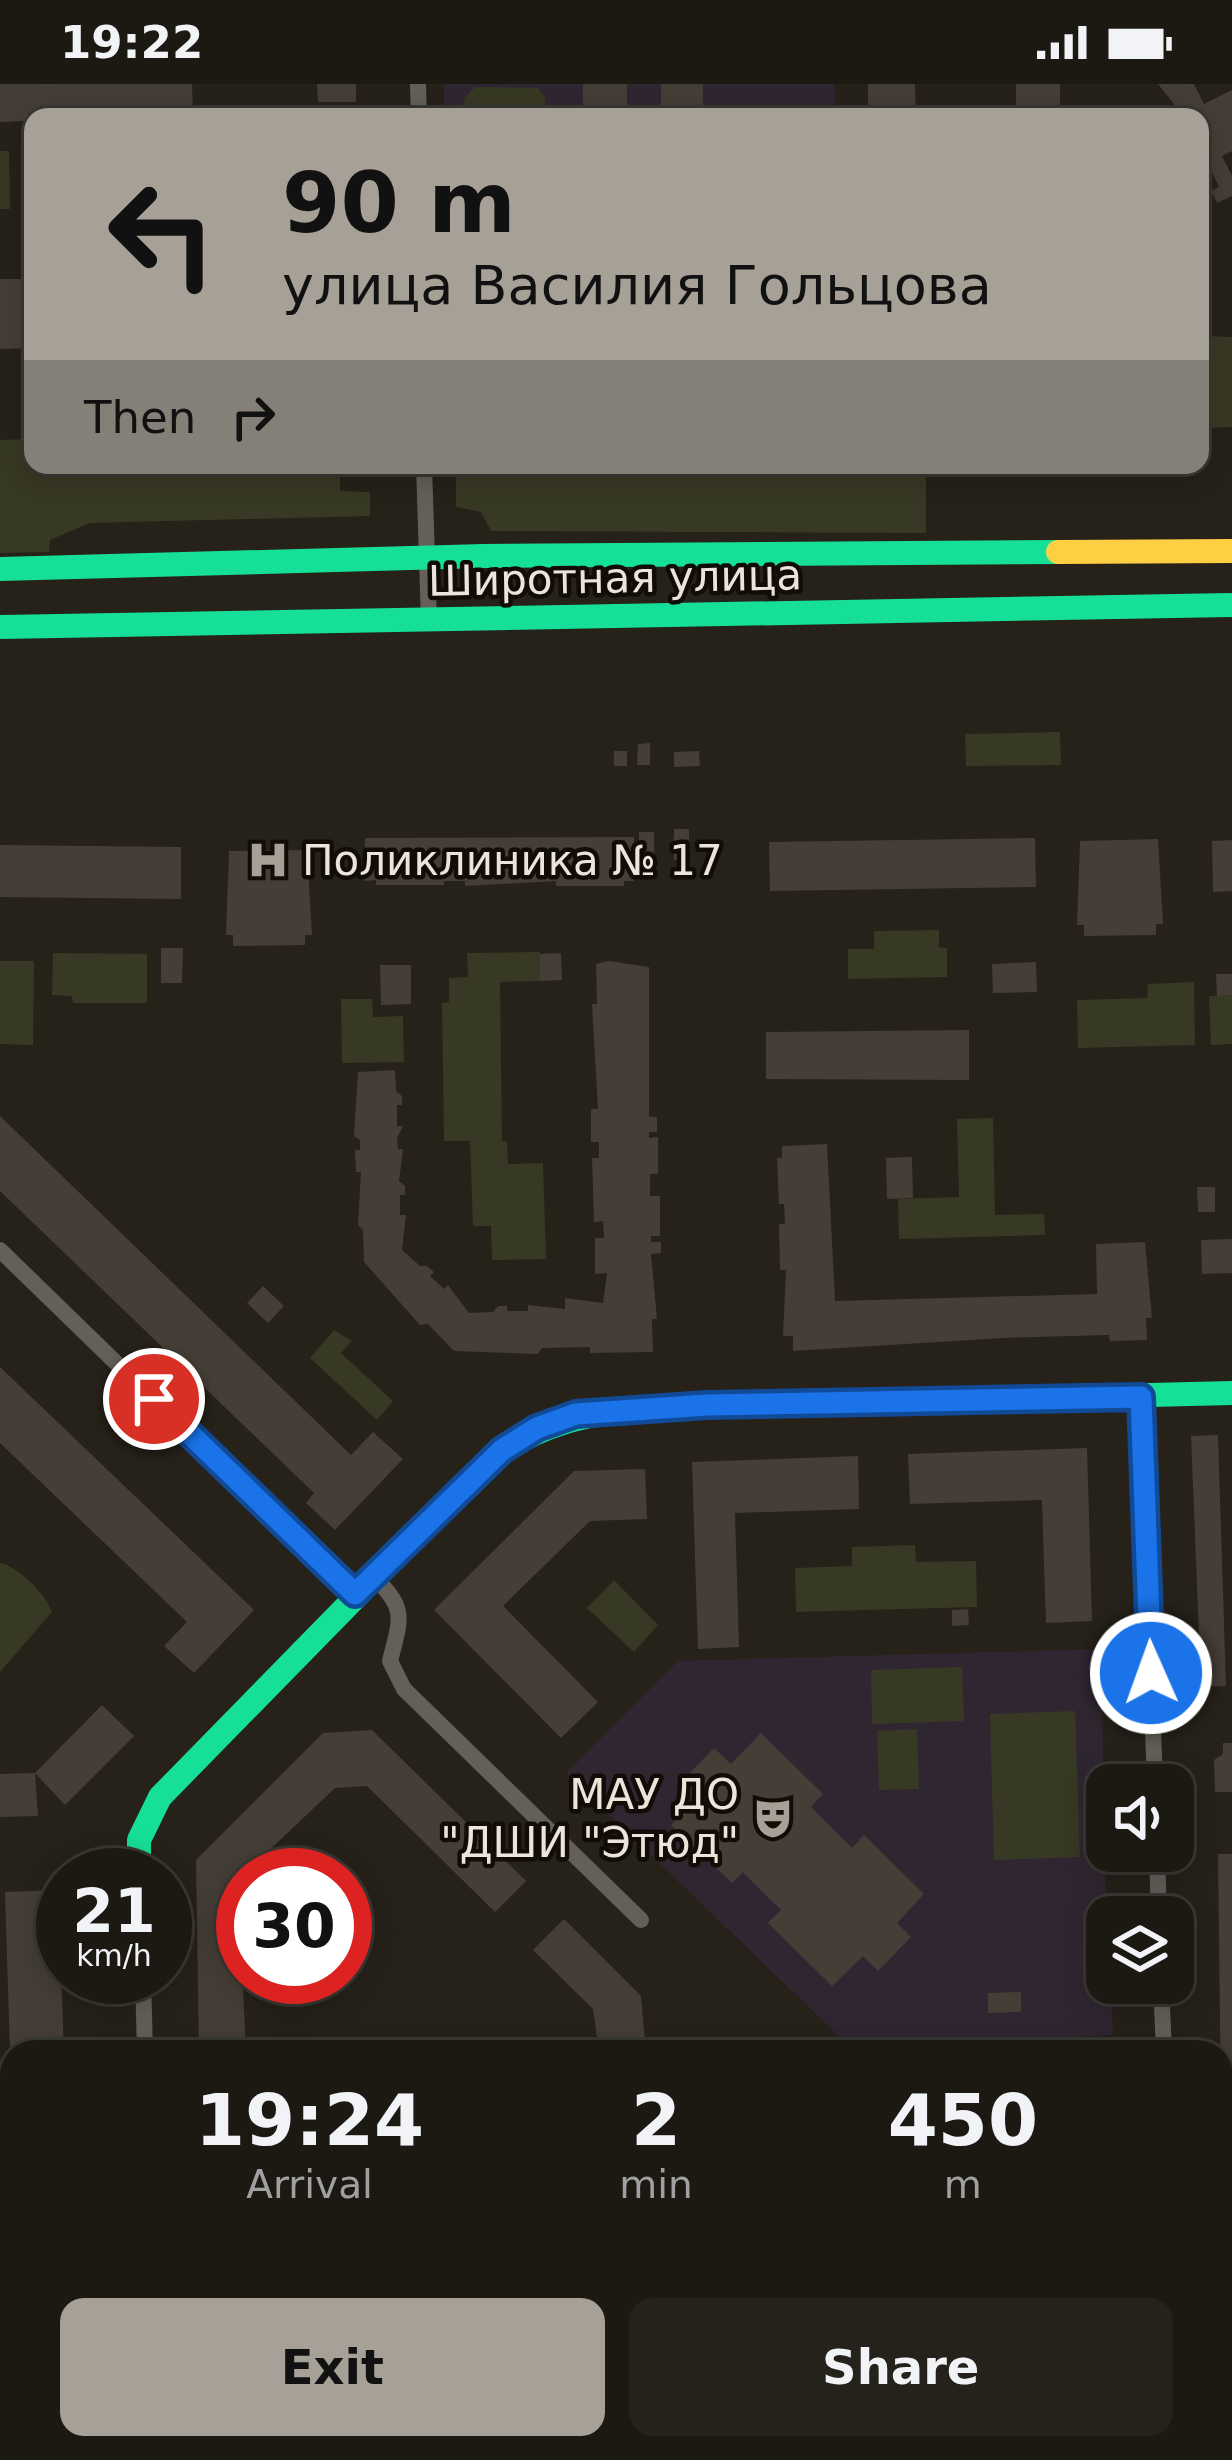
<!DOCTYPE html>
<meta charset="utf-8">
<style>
:root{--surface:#1c1913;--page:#25221c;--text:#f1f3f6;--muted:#a0a0a0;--line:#3a3833;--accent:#a6a097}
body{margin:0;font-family:"DejaVu Sans",sans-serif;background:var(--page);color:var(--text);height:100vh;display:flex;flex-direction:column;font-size:45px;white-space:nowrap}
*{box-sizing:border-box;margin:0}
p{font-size:39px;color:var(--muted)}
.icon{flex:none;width:66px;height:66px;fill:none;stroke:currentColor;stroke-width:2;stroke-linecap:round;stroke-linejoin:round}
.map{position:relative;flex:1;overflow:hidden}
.side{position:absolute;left:0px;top:1956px;width:1233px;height:420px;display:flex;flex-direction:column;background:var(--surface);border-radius:36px 36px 0 0;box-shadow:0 6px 30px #0003,0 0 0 3px var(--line)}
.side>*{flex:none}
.guide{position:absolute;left:24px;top:24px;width:1185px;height:366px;border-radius:24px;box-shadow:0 6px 30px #0003,0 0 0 3px var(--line);background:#a6a097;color:#111;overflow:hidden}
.controls{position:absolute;left:1086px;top:1680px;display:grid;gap:24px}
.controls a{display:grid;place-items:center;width:108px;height:108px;border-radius:24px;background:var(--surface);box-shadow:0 6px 30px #0003,0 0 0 3px var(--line);font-size:60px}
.speed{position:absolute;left:36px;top:1764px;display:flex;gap:24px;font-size:60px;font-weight:700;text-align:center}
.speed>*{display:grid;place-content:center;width:156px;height:156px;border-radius:50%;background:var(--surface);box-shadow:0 6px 30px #0003,0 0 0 3px var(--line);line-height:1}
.speed small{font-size:30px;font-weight:400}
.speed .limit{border:18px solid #d22;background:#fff;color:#111}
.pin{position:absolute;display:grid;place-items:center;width:102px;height:102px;color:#fff;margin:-51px;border:6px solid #fff;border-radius:50%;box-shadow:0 3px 12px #0007}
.me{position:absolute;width:132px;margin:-66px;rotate:358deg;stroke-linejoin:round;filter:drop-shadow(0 0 9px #0008)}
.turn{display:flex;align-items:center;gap:42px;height:252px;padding:0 60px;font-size:54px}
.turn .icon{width:156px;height:156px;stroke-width:2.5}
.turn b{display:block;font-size:84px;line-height:102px}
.then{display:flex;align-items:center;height:114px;padding:0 60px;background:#0003;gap:24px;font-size:45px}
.eta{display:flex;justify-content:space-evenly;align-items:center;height:204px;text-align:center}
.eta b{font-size:72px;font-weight:700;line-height:84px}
.primary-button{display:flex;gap:24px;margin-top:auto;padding:24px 60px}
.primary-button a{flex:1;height:138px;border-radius:24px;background:var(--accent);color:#111;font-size:48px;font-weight:700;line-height:138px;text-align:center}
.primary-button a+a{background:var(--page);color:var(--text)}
.status{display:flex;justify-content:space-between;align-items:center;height:84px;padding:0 60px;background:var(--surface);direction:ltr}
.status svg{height:33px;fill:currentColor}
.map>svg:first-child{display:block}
.education{fill:#302631}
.green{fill:#383924}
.building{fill:#453e36}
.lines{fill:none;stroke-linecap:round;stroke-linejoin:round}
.street{stroke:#645f59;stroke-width:16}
.fast{stroke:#16e098;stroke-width:24}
.slow{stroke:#ffcf43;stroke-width:24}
.route-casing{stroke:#114b97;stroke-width:30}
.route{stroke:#1a73e8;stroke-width:21}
.labels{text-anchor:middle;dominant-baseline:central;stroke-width:9;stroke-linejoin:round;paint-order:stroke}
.street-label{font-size:42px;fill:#ebe4db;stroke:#110c06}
.poi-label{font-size:42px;fill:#ebe4db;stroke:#110c06;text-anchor:start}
</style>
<div class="status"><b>19:22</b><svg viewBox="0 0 49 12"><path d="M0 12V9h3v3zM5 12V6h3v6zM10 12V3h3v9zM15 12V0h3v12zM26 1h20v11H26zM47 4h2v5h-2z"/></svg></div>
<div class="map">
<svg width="1232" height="2376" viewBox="0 0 1232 2376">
<rect width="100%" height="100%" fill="#262119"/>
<!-- education -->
<path class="education" d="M444,0H835V33H444Z
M1101,1565L1107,1899H1111L1113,1951L851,1964L566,1689L678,1577Z"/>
<!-- green -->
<path class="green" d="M475,3L538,4L545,14L544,33H463L464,15Z
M0,67H9L10,125H0Z
M1200,252L1232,253V343L1200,344Z
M33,355V381H340V407L370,408V432L90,439L50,456L49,468L0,469V356Z
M926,381V449L491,447L481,428L456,423V383Z
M1060,648L1061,681L966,682L965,650Z
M939,846V863L947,864V893L848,895V865H874V847Z
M540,868V897L500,898L502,1057L507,1058L508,1080L543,1079L546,1175L492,1176L491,1142H473L470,1057H444L442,919L449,918V894L468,893L467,869Z
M53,869L147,870V919H73L72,912L52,911Z
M0,877H34L33,961L0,960Z
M1194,898L1195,961L1078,964L1077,916L1147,914L1148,900Z
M1232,911V960L1211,961L1209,912Z
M341,915H372L373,933L403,932L404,978L342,979Z
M993,1034L995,1131L1044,1130L1045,1151L899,1155L898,1115L959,1113L957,1035Z
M334,1246L352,1257L341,1269L393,1317L377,1336L310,1274Z
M915,1461L916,1478L976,1477L977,1523L796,1528L795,1484L852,1482V1463Z
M0,1479C19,1483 46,1510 52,1528L0,1588Z
M614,1496L658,1541L634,1568L587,1524Z
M962,1583L964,1637L872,1640L871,1586Z
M1075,1627L1080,1773L994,1776L990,1630Z
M917,1645L919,1705L879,1706L877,1647Z"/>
<!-- building -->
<path class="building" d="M0,0H192L193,30L0,38Z
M317,0H356V18H318Z
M583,0H627V33H583Z
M661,0H703V32H661Z
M868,0H915L916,33H868Z
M1016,0H1060V33H1016Z
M1158,0H1194L1204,20L1232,6V67L1222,72L1232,92V112L1217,119L1211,107L1219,103L1208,80L1200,84V33H1173L1181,29Z
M0,195H33V264L0,265Z
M650,659V681H637L638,660Z
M614,667H627V682H614Z
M699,667L700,682L674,683V668Z
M674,745H689V776H674Z
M639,748H654V778H639Z
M634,753V797H624V802H556V797L465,802V797H444V801H376V796L365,797V754Z
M1035,754L1036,803L770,807L769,758Z
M1158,755L1163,840H1156V851L1084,852V841H1077L1080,757Z
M1232,756V807L1213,808L1212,757Z
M0,761L181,763V815L0,813Z
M307,766L312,851H305V861L233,862V851H226L229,767Z
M161,864H183L182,899H161Z
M561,869L562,896L540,897V870Z
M609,877L649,883V1033H657V1048H649V1054L658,1053V1090H650V1112H660V1152H651V1158H661V1169L651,1170L657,1235H652L653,1268L590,1269V1263L542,1264L538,1270L454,1267L428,1240L420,1241L364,1178L363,1146L358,1141L361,1088H356L355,1066H360V1056L354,1052L358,988L395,986L396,1007L402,1012V1021H397V1042H403L397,1054L398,1065H403L399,1097L405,1102V1111H400V1131H406L402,1166L420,1182H427L434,1188L430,1192L444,1205L448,1201L469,1229L493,1228L498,1222H507V1227H528V1221L565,1225V1214L603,1219L607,1189L595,1190V1154H604L603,1137L594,1138L592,1074H599V1058H591V1025H598L592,920H597L596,880Z
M1036,878L1037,908L993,909L992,880Z
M380,881H411V920L381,921Z
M1216,890H1232V911L1217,912Z
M969,946V996L766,995V948Z
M0,1032L351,1371L373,1348L403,1375L335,1446L306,1419L314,1409L0,1107Z
M827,1060L835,1217L1097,1210L1096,1160L1145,1158L1152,1234H1146L1147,1256L1110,1257L1109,1251L1002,1254L793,1267V1252H783L786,1186H780L779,1140H785L784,1120H779L777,1074H782V1062Z
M912,1073L913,1114L887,1115L886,1074Z
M1197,1103H1215V1128H1198Z
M1232,1155V1189L1202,1190L1201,1156Z
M263,1202L284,1222L268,1239L247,1219Z
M0,1283L254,1526L194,1589L164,1562L187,1538L0,1359Z
M1218,1351L1226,1602L1195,1603V1575L1200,1576L1191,1352Z
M1087,1364L1092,1537L1046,1539L1042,1416L910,1420L908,1370Z
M858,1372L859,1425L735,1429L739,1563L698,1565L692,1378Z
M645,1385L647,1435L590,1437L503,1522L598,1618L561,1654L434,1526L574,1387Z
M968,1525L969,1541L952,1542V1526Z
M102,1621L134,1652L65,1721L35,1689Z
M372,1646L526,1797L495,1828L367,1702L335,1704L238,1796L246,1968H199L196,1776L323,1649Z
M761,1649L823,1710L811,1723L852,1764L864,1751L924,1810L897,1839L911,1853L878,1887L863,1872L832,1902L768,1839L781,1826L743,1788L732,1799L671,1741L696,1715L680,1699L714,1664L731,1680Z
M1223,1659H1232V1708H1215L1214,1676L1223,1670Z
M35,1689L38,1732L0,1733V1690Z
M1218,1770H1232V2075L1227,2056H1223L1222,2037L1227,2036L1226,2019H1221Z
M58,1806L64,1968H10L5,1808Z
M564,1835L641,1912L646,1968H599L593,1925L533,1866Z
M1021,1908V1928L988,1929V1909Z
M12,2067V2117L0,2118V2068Z
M12,2260V2318H2L1,2299H8L0,2261Z
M2,2332H12V2364H54L55,2376H3Z
M226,2364H280L281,2376H226Z
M1058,2364H1101L1102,2376H1058Z"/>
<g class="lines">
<!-- street -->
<path class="street" d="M418,0L419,33
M424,381L429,538
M0,1166L355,1511
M1141,1313L1155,1701
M373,1492C407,1525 401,1533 390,1577L404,1605L641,1836
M1157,1767L1159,1833
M143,1893L145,1968
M1161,1899L1164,1968
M1221,2149H1232
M0,2191L12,2190
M160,2364L161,2376
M1177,2364L1178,2376"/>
<!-- fast -->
<path class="fast" d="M0,485L484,472L1058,468
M0,543L1232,521
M139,1791V1756L160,1713L487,1379C539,1338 593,1328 657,1323L1232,1309"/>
<!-- slow -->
<path class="slow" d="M1058,468L1232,467"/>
</g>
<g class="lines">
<!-- route casing -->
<g class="route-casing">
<path id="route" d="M154,1315L355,1510L502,1366L537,1344L576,1330L707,1321L1141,1313L1151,1589"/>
</g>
<!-- route -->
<use href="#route" class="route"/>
</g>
<!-- icons -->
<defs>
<g id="hospital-bare" transform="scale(3.24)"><path d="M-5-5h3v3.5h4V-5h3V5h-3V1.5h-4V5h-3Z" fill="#a6a097" stroke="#110c06" stroke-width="2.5" paint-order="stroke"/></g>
<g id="theatre-bare" transform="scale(3.24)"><path d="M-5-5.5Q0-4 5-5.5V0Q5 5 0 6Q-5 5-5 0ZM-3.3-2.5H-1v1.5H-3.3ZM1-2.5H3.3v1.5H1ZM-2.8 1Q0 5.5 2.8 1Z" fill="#a6a097" stroke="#110c06" stroke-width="2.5" paint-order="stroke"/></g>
</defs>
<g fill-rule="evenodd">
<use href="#hospital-bare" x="268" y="776"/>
<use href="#theatre-bare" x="773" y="1734"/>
</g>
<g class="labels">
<!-- street labels -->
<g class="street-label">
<text transform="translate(615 494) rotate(-1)">Широтная улица</text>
</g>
<!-- poi labels -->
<g class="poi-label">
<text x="302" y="776">Поликлиника № 17</text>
<text x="739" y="1710" text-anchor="end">МАУ ДО<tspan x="739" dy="48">"ДШИ "Этюд"</tspan></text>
</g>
</g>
</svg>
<div class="controls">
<a><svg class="icon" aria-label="sound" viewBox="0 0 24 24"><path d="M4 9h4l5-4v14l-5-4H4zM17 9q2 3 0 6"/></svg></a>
<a><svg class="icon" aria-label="layers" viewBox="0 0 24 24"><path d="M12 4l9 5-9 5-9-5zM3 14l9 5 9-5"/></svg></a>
</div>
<div class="speed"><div>21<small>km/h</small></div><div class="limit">30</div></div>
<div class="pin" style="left:154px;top:1315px;background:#d93025"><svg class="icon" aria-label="arrive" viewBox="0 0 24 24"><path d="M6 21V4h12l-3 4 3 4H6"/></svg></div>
<svg class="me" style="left:1151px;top:1589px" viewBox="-20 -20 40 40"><circle r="17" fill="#1a73e8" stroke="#fff" stroke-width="3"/><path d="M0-11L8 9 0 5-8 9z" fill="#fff"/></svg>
<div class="guide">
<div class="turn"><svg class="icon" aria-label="left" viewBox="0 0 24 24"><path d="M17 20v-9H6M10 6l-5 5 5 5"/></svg><div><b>90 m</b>улица Василия Гольцова</div></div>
<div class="then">Then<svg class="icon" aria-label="right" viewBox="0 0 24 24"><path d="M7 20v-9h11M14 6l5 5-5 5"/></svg></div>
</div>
<section class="side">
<div class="eta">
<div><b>19:24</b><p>Arrival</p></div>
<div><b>2</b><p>min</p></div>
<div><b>450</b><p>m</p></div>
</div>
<div class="primary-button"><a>Exit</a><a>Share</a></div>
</section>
</div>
